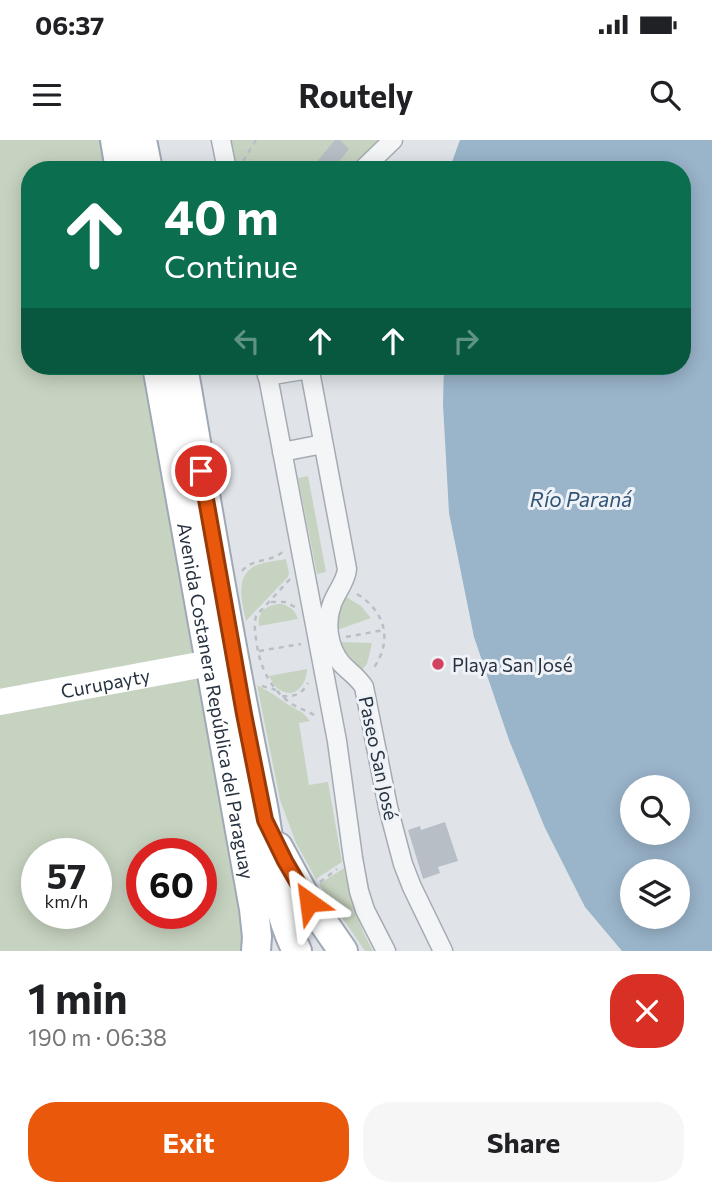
<!DOCTYPE html>
<meta charset="utf-8">
<style>
:root{--surface:#fff;--page:#f6f6f6;--text:#202124;--muted:#757577;--accent:#ea580c}
body{margin:0;font-family:Commissioner,sans-serif;background:var(--page);color:var(--text);height:100vh;display:flex;flex-direction:column;font-size:26px;white-space:nowrap}
*{box-sizing:border-box;margin:0}
p{font-size:23px;color:var(--muted)}
.icon{flex:none;width:38px;height:38px;fill:none;stroke:currentColor;stroke-width:2;stroke-linecap:round;stroke-linejoin:round}
.map{position:relative;height:811px;overflow:hidden}
.sheet{display:flex;flex-direction:column;background:var(--surface);flex:1}
.sheet>*{flex:none}
.hud{position:absolute;left:21px;top:21px;width:670px;height:214px;border-radius:28px;box-shadow:0 4px 18px #0003;background:#0b6e4f;color:#fff;overflow:hidden}
.tools{position:absolute;left:620px;top:635px;display:grid;gap:14px}
.tools a{display:grid;place-items:center;width:70px;height:70px;border-radius:50%;background:var(--surface);box-shadow:0 4px 18px #0003;font-size:35px}
.speed{position:absolute;left:21px;top:698px;display:flex;gap:14px;font-size:35px;font-weight:700;text-align:center}
.speed>*{display:grid;place-content:center;width:91px;height:91px;border-radius:50%;background:var(--surface);box-shadow:0 4px 18px #0003;line-height:1}
.speed small{font-size:18px;font-weight:400}
.speed .limit{border:10px solid #d22;background:#fff;color:#111}
.pin{position:absolute;display:grid;place-items:center;width:60px;height:60px;color:#fff;margin:-30px;border:4px solid #fff;border-radius:50%;box-shadow:0 2px 7px #0007}
.me{position:absolute;width:77px;margin:-38px;rotate:329deg;stroke-linejoin:round;filter:drop-shadow(0 0 5px #0008)}
.turn{display:flex;align-items:center;gap:24px;height:147px;padding:0 28px;font-size:32px}
.turn .icon{width:91px;height:91px;stroke-width:2.5}
.turn b{display:block;font-size:49px;line-height:60px}
.lanes{display:flex;align-items:center;height:66px;padding:0 28px;background:#0003;justify-content:center;gap:35px;direction:ltr}
.lanes .off{opacity:.35}
.round{display:grid;place-items:center;flex:none;width:74px;height:74px;border-radius:28px;background:var(--page)}
.headline{display:flex;align-items:center;justify-content:space-between;height:119px;padding:0 28px}
h1{font-size:42px;font-weight:700;line-height:52px}
.primary-button{display:flex;gap:14px;margin-top:auto;padding:14px 28px}
.primary-button a{flex:1;height:80px;border-radius:28px;background:var(--accent);color:#fff;font-size:28px;font-weight:700;line-height:80px;text-align:center}
.primary-button a+a{background:var(--page);color:var(--text)}
.status{display:flex;justify-content:space-between;align-items:center;height:49px;padding:0 35px;background:var(--surface);direction:ltr}
.status svg{height:19px;fill:currentColor}
header{display:flex;justify-content:space-between;align-items:center;height:91px;padding:0 28px;background:var(--surface);font-size:32px;font-weight:700}
.map>svg:first-child{display:block}
.green{fill:#c7d3c1;fill-rule:evenodd}
.water{fill:#9ab4ca;fill-rule:evenodd}
.building{fill:#b7bec6}
.lines{fill:none;stroke-linecap:round;stroke-linejoin:round}
.street-casing{stroke:#a5abb3;stroke-width:21}
.primary-casing{stroke:#9fa9b5;stroke-width:32}
.path{stroke:#babfc4;stroke-width:2.5;stroke-dasharray:5 5;stroke-linecap:butt}
.street{stroke:#f3f5f7;stroke-width:18}
.secondary{stroke:#fff;stroke-width:26}
.primary{stroke:#fff;stroke-width:28}
.route-casing{stroke:#983908;stroke-width:18}
.route{stroke:#ea580c;stroke-width:12}
.poi-dot{fill:#d24160;stroke:#eff3f7;stroke-width:2.5}
.labels{text-anchor:middle;dominant-baseline:central;stroke-width:6;stroke-linejoin:round;paint-order:stroke}
.poi-label{font-size:19px;fill:#283341;stroke:#eff3f7;text-anchor:start}
.street-label{font-size:19px;fill:#283341;stroke:#eff3f7}
.water-label{font-size:21px;font-style:italic;fill:#315476;stroke:#eff3f7}
</style>
<div class="status"><b>06:37</b><svg viewBox="0 0 49 12"><path d="M0 12V9h3v3zM5 12V6h3v6zM10 12V3h3v9zM15 12V0h3v12zM26 1h20v11H26zM47 4h2v5h-2z"/></svg></div>
<header><svg class="icon" aria-label="menu" viewBox="0 0 24 24"><path d="M4 6h16M4 12h16M4 18h16"/></svg>Routely<svg class="icon" aria-label="search" viewBox="0 0 24 24"><circle cx="10" cy="10" r="6"/><path d="M15 15l6 6"/></svg></header>
<div class="map">
<svg width="712" height="811" viewBox="0 0 712 811">
<rect width="100%" height="100%" fill="#e0e4e9"/>
<!-- green -->
<path class="green" d="M0,0H106L112,30H30V226H149L199,514L0,553Z
M228,0H384L354,30H233Z
M308,336L326,432L317,434L298,338Z
M286,419L289,433L288,437L246,481C243,465 234,439 253,427C262,422 276,421 286,419Z
M343,455L361,466L371,478L340,489L332,487Z
M281,464C290,466 295,470 298,479L259,486C257,472 267,464 281,464Z
M342,502L372,503L367,524L359,533L336,506Z
M307,529C307,543 296,560 280,550C274,547 272,541 269,536Z
M200,536L249,811H0V572ZM37,714H96V774H37ZM142,714H201V774H142Z
M257,545L273,554L287,564L303,573L310,581L299,583L309,645L328,642L342,722L316,739L296,703L280,660Z
M344,728C350,756 358,785 373,811H365L319,744Z"/>
<!-- water -->
<path class="water" d="M460,0H712V811H622L585,767L545,688L509,600L474,497L449,373L443,264L444,226H682V30H452V22ZM632,648H677V693H632ZM632,732H677V777H632Z"/>
<!-- building -->
<path class="building" d="M335,0H340L349,9L332,30H310Z
M445,682L458,721L438,727L440,733L423,739L408,690L420,686L421,690Z"/>
<g class="lines">
<!-- street casing -->
<g class="street-casing">
<path id="street" d="M221,0L227,30
M362,30L393,0
M266,226L337,601L353,718L359,751L365,770L386,811
M309,226L347,429C346,442 336,452 332,464C325,483 328,507 341,523C348,531 358,537 364,547L388,667L403,724L412,747L443,811
M267,236L309,229
M282,312L323,304"/>
</g>
<!-- primary casing -->
<g class="primary-casing">
<g id="primary">
<path d="M115,0L120,30"/>
<path d="M142,0L148,30"/>
<path id="s2" d="M157,226L254,769L257,797L256,811"/>
<path d="M183,226C208,371 232,517 262,661C272,712 273,765 297,811"/>
<path d="M278,707L303,753L343,811"/>
</g>
</g>
<!-- path -->
<path class="path" d="M243,21L256,0
M242,431C253,417 274,423 284,410
M290,439L256,476C254,484 255,491 256,499C259,524 268,546 289,562C297,568 306,570 314,575
M357,454C386,472 393,501 373,529
M271,462H285L295,467
M346,497L384,490
M259,511L301,504
M262,546L276,550
M282,556C295,557 302,554 308,543
M320,742L337,729"/>
<!-- street -->
<use href="#street" class="street"/>
<!-- secondary -->
<path class="secondary" id="s1" d="M0,562L210,523"/>
<!-- primary -->
<use href="#primary" class="primary"/>
</g>
<g class="lines">
<!-- route casing -->
<g class="route-casing">
<path id="route" d="M201,331L244,574L265,680L285,721L309,762"/>
</g>
<!-- route -->
<use href="#route" class="route"/>
</g>
<!-- markers -->
<circle class="poi-dot" cx="438" cy="524" r="7"/>
<g class="labels">
<!-- poi labels -->
<g class="poi-label">
<text x="452" y="524">Playa San José</text>
</g>
<!-- street labels -->
<g class="street-label">
<text stroke="none"><textPath href="#s1" startOffset="107">Curupayty</textPath></text>
<text stroke="none"><textPath href="#s2" startOffset="340">Avenida Costanera República del Paraguay</textPath></text>
<text transform="translate(379 618) rotate(78)">Paseo San José</text>
</g>
<!-- water labels -->
<g class="water-label">
<text x="581" y="358">Río Paraná</text>
</g>
</g>
</svg>
<div class="tools">
<a><svg class="icon" aria-label="search" viewBox="0 0 24 24"><circle cx="10" cy="10" r="6"/><path d="M15 15l6 6"/></svg></a>
<a><svg class="icon" aria-label="layers" viewBox="0 0 24 24"><path d="M12 4l9 5-9 5-9-5zM3 14l9 5 9-5"/></svg></a>
</div>
<div class="speed"><div>57<small>km/h</small></div><div class="limit">60</div></div>
<div class="pin" style="left:201px;top:331px;background:#d93025"><svg class="icon" aria-label="arrive" viewBox="0 0 24 24"><path d="M6 21V4h12l-3 4 3 4H6"/></svg></div>
<svg class="me" style="left:309px;top:762px" viewBox="-20 -20 40 40"><path d="M0-17L14 15 0 8-14 15z" fill="#ea580c" stroke="#fff" stroke-width="4"/></svg>
<div class="hud">
<div class="turn"><svg class="icon" aria-label="ahead" viewBox="0 0 24 24"><path d="M12 20V5M6 11l6-6 6 6"/></svg><div><b>40 m</b>Continue</div></div>
<div class="lanes"><svg class="icon off" aria-label="left" viewBox="0 0 24 24"><path d="M17 20v-9H6M10 6l-5 5 5 5"/></svg><svg class="icon" aria-label="ahead" viewBox="0 0 24 24"><path d="M12 20V5M6 11l6-6 6 6"/></svg><svg class="icon" aria-label="ahead" viewBox="0 0 24 24"><path d="M12 20V5M6 11l6-6 6 6"/></svg><svg class="icon off" aria-label="right" viewBox="0 0 24 24"><path d="M7 20v-9h11M14 6l5 5-5 5"/></svg></div>
</div>
</div>
<section class="sheet">
<div class="headline"><div><h1>1 min</h1><p>190 m · 06:38</p></div><a class="round" style="background:#d93025;color:#fff"><svg class="icon" aria-label="close" viewBox="0 0 24 24"><path d="M6 6l12 12M18 6L6 18"/></svg></a></div>
<div class="primary-button"><a>Exit</a><a>Share</a></div>
</section>
